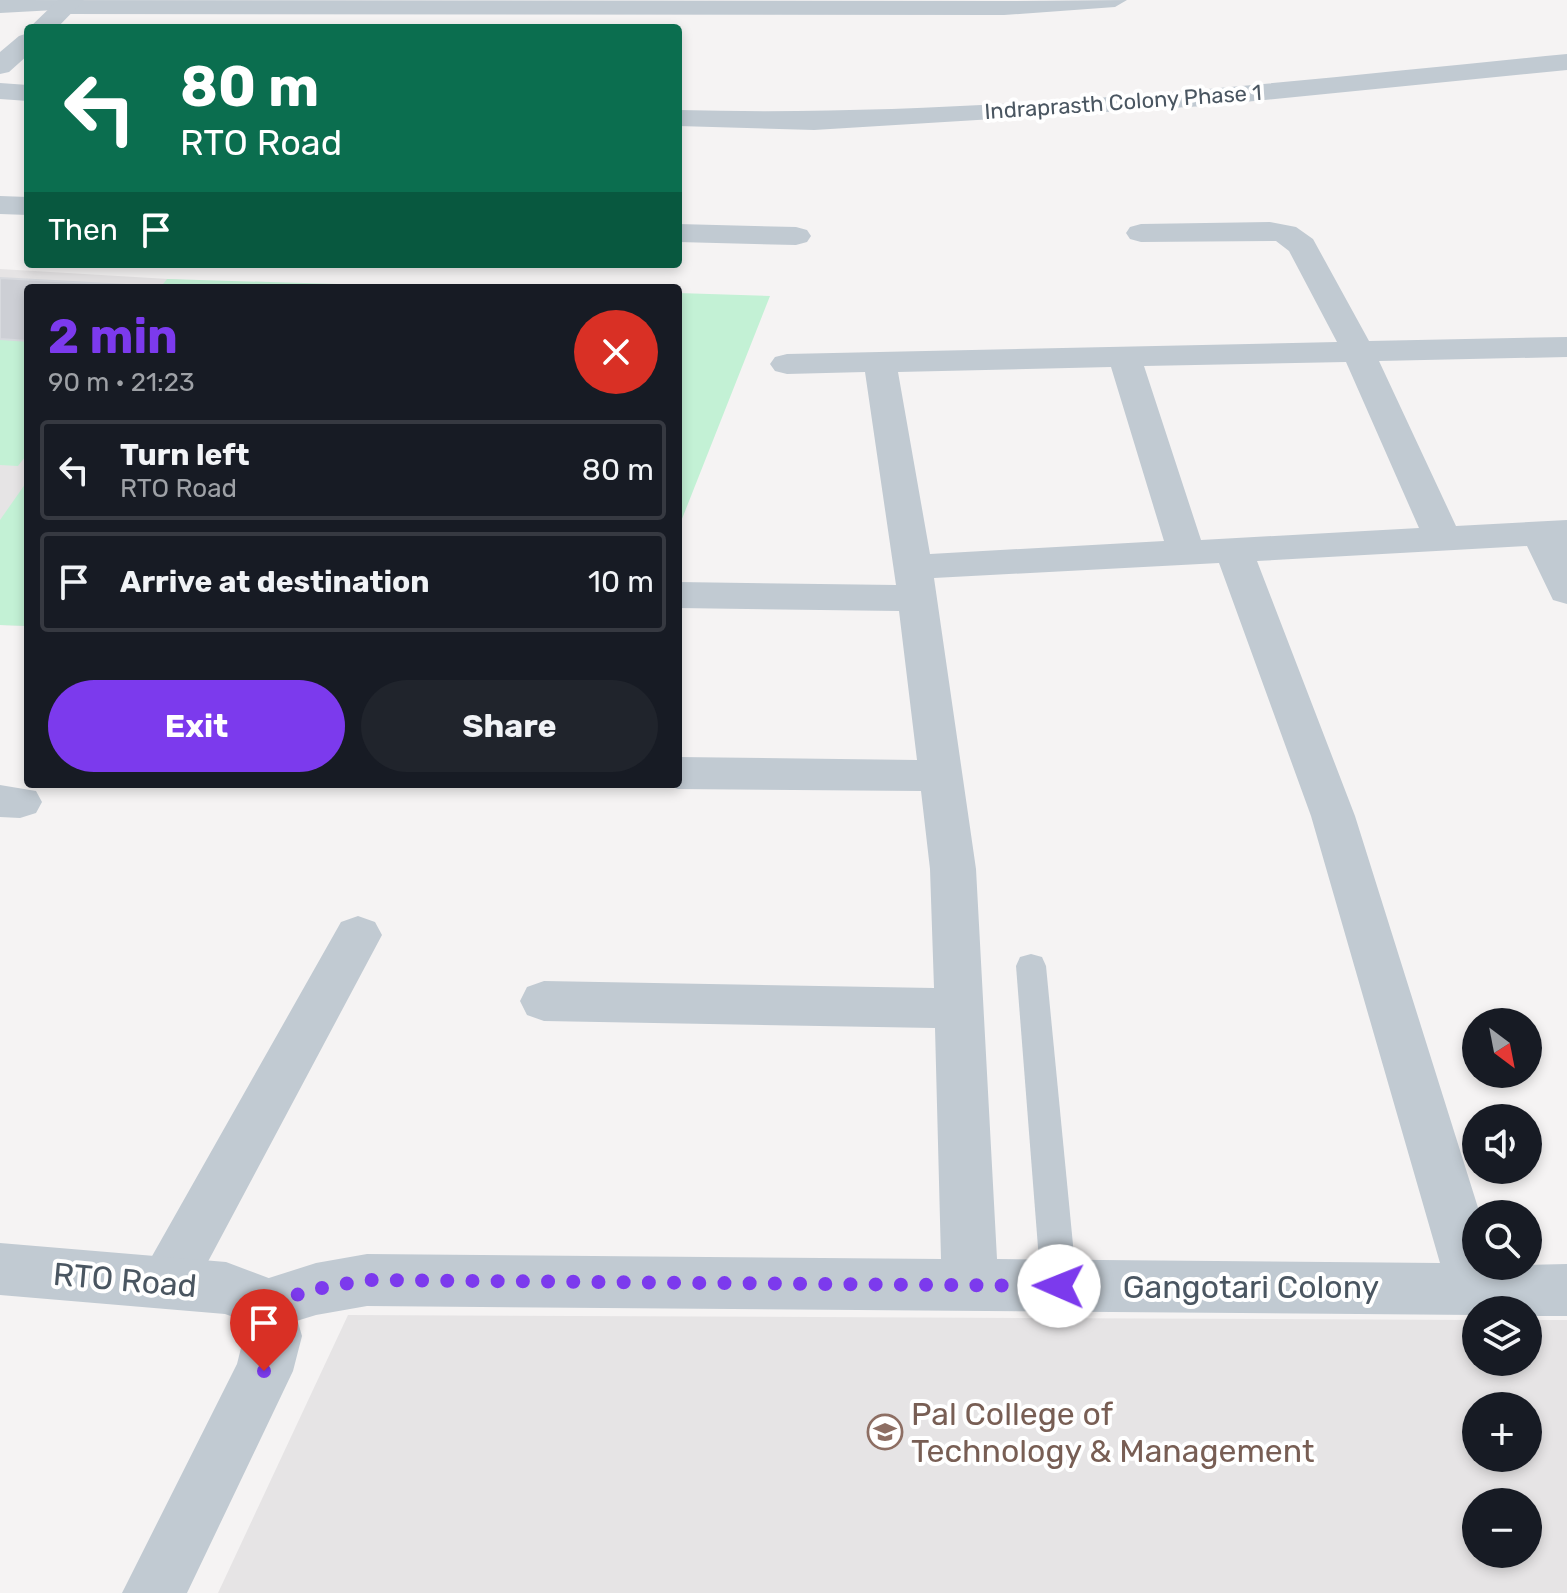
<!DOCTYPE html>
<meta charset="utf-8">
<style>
:root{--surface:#171b24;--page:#20242c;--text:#f1f3f6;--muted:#9ea1a6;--line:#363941;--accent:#7c3aed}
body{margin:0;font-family:Rubik,sans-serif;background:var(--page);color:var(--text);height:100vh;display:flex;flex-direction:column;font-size:30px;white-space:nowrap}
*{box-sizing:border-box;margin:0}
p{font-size:26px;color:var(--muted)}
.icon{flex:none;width:44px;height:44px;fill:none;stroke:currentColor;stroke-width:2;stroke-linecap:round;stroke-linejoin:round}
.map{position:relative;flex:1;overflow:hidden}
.details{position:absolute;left:24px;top:284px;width:658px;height:504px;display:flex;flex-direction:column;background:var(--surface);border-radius:8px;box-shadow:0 4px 12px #0003}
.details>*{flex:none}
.guide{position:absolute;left:24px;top:24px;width:658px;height:244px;border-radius:8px;box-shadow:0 4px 12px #0003;background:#0b6e4f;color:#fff;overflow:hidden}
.needle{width:52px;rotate:148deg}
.controls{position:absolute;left:1462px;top:1008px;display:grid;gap:16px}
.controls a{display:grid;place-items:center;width:80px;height:80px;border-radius:50%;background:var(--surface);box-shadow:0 4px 12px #0003;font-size:40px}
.pin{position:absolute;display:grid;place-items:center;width:68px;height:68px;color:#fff;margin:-82px -34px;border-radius:50% 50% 50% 0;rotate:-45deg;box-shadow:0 0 8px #0007}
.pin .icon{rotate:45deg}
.me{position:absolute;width:88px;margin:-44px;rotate:271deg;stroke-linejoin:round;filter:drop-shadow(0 0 6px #0008)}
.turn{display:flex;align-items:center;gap:28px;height:168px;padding:0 24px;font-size:36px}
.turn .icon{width:104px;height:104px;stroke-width:2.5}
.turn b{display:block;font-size:56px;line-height:68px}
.then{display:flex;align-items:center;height:76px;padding:0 24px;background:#0003;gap:16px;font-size:30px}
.round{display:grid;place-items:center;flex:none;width:84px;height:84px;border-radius:42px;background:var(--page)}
.head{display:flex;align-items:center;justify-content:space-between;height:136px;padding:0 24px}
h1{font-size:48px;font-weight:700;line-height:60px;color:var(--accent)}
.cta{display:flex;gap:16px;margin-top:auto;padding:16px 24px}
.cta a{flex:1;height:92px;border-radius:48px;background:var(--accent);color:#fff;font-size:32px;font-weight:700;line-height:92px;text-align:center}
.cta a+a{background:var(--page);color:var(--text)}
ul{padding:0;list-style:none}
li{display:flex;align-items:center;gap:24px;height:100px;margin:0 16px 12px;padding:0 8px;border:4px solid var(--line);border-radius:8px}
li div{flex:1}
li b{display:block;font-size:30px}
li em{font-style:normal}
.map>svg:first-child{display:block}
.education{fill:#e6e4e5;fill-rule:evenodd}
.green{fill:#c3f1d5}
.building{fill:#cdcfd5;stroke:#d7d9de;stroke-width:2}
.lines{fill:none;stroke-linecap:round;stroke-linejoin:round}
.service{fill:#c1cad2;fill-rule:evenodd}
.minor{fill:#c1cad2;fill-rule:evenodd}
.tertiary{fill:#c1cad2;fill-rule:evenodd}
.route{stroke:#7c3aed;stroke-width:14;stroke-dasharray:0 25.2}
.labels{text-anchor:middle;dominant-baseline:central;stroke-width:8;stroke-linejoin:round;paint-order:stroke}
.far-street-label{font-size:22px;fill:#4a5661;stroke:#fff}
.near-street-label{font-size:32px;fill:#4a5661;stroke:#fff}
.near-education-label{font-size:32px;fill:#785e54;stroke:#fff;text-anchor:start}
</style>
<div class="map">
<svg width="1567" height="1593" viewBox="0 0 1567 1593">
<rect width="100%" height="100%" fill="#f5f3f3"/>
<!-- education -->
<path class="education" d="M0,269L219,282L470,288H28V626L0,625Z
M348,1315L1476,1320V1362H1528V1320H1567V1593H218ZM1476,1406H1528V1458H1476ZM1476,1502H1528V1554H1476Z"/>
<!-- green -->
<path class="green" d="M167,279L470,288H160Z
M678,293L770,296L678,529Z
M0,339L28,341V453L18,466L0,465Z
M28,480V626L0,625V520Z"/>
<!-- building -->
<path class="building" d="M0,278L145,286L28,288V341L0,339Z"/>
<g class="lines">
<!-- service -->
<path class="service" d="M1031,954L1042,957L1046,966L1077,1286L1072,1298L1059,1302L1046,1298L1041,1286L1016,966L1020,957Z"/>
<!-- minor -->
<path class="minor" d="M0,0L1004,1L1127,0L1115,7L1004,15L65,14L55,10L0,13Z
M1567,54V70L1204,106L814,130L678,126V110C975,118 1272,83 1567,54Z
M0,83L28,85V101L0,99Z
M0,196L28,197V215L0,214Z
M1270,222L1296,227L1313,239L1369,341L1567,337V357L1379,361L1456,526L1567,520V604L1553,600L1527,546L1257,561L1355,816L1480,1214H1476V1266L1567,1264V1316H1528V1310H1476V1315L367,1306L316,1315L267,1330L247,1323L239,1304L247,1285L316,1263L367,1254L941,1259L935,1028L544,1021L527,1015L520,1001L527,987L544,981L934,988L930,869L921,791L678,789L663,784H678V757L917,760L899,611L678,608V582L896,585L865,372L787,374L775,371L770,364L775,357L787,354L1337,342L1289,251L1276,241L1141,242L1130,239L1126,233L1130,227L1141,224ZM1346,362L1419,528L1201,540L1144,366ZM1111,367L1164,541L930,554L898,372ZM1219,563L1311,816L1440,1263L997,1259L976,869L934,578Z
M678,224L796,227L807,230L811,236L807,242L796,245L678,242Z
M0,785L36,791L42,802L36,813L20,818L0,817Z
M358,916L375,922L382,935L187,1301L167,1309L147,1301L139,1283L147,1265L341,922Z"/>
<!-- tertiary -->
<path class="tertiary" d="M58,0H84L57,28H29Z
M28,33V55L9,72L0,74V52L19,36Z
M0,1243L226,1262L287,1285L302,1336L293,1371L187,1593H122L237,1364L244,1336L242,1320L225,1314L0,1295Z"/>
</g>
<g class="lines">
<!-- route -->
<path class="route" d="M264,1371L273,1336L267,1304L316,1289L367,1280L1059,1286"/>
</g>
<!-- icons -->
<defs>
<g id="university-ring" transform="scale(1.8)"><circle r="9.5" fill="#fff" stroke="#8d6e63" stroke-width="1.5"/><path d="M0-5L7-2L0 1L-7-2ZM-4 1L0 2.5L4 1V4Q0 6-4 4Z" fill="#8d6e63"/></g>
</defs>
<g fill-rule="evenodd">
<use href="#university-ring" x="885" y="1432"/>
</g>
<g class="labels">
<!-- far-street labels -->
<g class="far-street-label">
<text transform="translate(1123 102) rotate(-4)">Indraprasth Colony Phase 1</text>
</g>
<!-- near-street labels -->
<g class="near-street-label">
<text transform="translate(125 1280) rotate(5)">RTO Road</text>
<text x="1251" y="1287">Gangotari Colony</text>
</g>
<!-- near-education labels -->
<g class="near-education-label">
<text x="911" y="1414">Pal College of<tspan x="911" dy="37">Technology &amp; Management</tspan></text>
</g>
</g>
</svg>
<div class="controls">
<a><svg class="needle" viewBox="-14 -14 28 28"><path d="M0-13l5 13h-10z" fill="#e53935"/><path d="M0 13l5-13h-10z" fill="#9ea1a6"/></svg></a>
<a><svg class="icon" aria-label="sound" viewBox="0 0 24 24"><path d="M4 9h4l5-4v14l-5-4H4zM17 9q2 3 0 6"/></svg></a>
<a><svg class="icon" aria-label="search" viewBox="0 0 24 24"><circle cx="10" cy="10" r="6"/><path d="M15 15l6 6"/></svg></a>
<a><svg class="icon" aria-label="layers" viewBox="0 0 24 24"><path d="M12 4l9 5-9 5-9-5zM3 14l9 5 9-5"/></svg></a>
<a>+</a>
<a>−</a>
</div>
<div class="pin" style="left:264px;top:1371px;background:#d93025"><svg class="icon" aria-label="arrive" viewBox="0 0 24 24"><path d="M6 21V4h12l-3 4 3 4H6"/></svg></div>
<svg class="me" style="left:1059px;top:1286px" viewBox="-20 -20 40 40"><circle r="19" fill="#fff"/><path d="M0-13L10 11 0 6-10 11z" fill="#7c3aed"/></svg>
<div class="guide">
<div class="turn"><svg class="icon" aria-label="left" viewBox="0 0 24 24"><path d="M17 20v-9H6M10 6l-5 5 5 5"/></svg><div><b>80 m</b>RTO Road</div></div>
<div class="then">Then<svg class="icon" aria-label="arrive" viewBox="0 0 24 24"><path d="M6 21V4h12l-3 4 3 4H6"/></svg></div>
</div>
<section class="details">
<div class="head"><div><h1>2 min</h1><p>90 m · 21:23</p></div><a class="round" style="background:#d93025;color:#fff"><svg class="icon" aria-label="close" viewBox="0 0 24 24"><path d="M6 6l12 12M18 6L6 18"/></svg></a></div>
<ul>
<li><svg class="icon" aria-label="left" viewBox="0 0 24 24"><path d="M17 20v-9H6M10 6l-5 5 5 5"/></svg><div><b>Turn left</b><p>RTO Road</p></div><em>80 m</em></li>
<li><svg class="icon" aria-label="arrive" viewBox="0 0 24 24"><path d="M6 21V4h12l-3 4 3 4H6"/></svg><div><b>Arrive at destination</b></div><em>10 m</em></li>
</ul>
<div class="cta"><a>Exit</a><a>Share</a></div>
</section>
</div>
